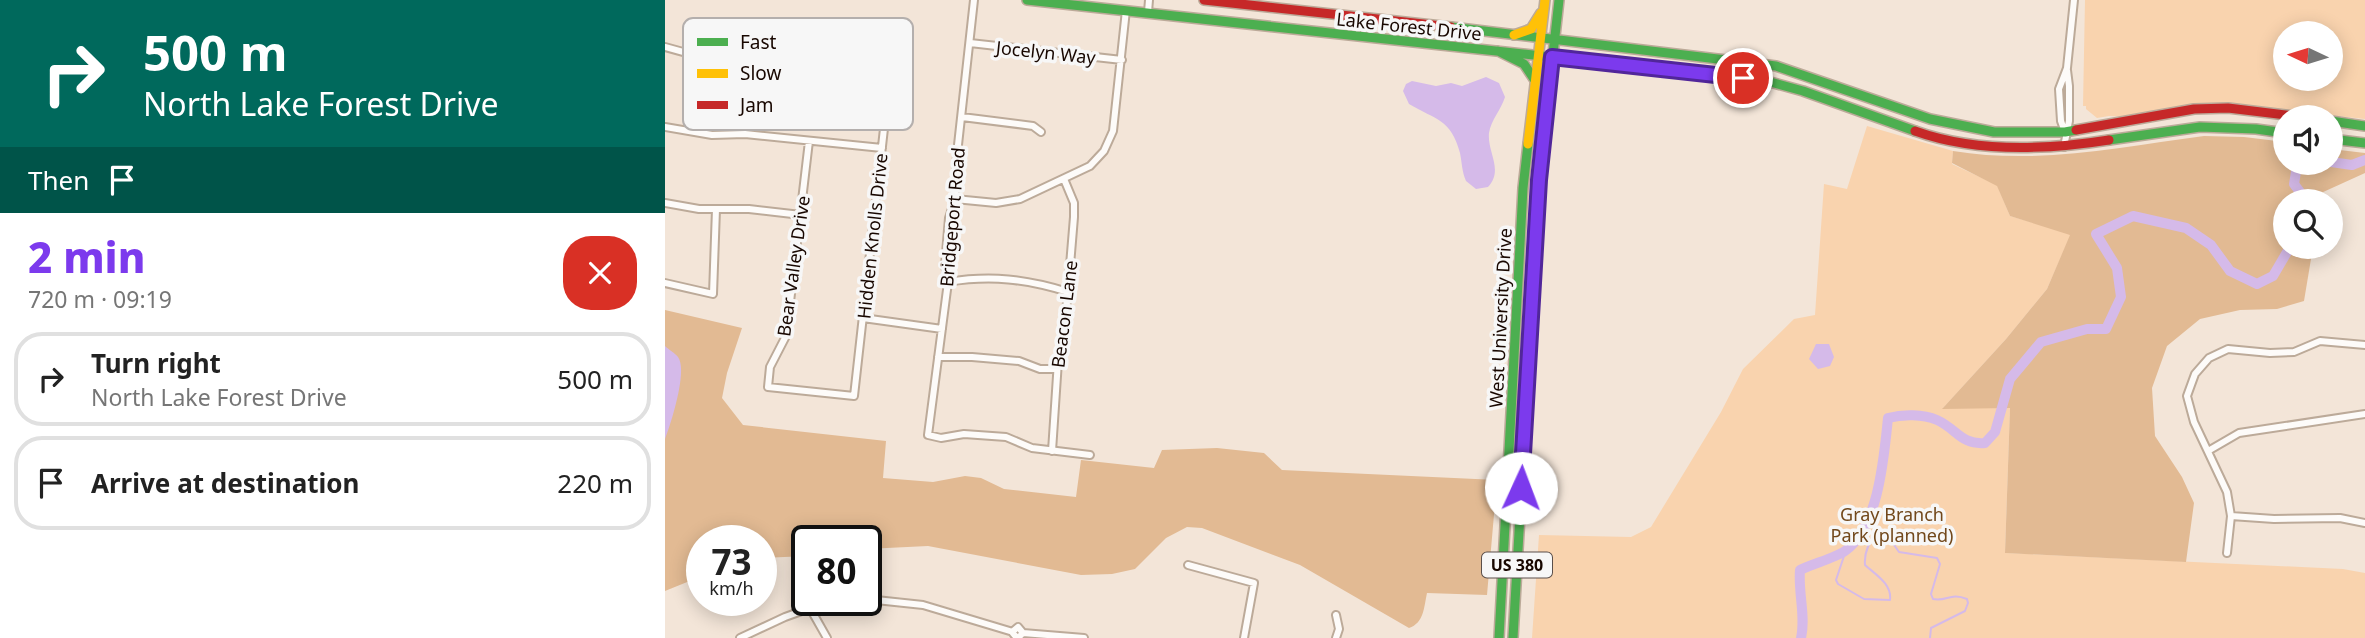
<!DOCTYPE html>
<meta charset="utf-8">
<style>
:root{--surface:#fff;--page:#f2f2f2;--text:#222;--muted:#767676;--line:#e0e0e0;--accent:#7c3aed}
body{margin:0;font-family:"Noto Sans",sans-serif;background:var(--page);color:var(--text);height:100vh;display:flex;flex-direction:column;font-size:26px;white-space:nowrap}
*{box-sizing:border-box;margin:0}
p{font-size:23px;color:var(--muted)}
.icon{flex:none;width:38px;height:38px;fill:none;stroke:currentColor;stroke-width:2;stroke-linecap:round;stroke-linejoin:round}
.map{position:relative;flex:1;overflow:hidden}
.drawer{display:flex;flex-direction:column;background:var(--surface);width:665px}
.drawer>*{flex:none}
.hud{background:#00695c;color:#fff;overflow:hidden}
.needle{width:46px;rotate:274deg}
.fabs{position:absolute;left:1608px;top:21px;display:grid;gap:14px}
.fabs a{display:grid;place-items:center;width:70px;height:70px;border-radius:50%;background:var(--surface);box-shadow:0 4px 18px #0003;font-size:35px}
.speed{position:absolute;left:21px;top:525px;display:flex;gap:14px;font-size:35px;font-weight:700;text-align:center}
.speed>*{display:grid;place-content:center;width:91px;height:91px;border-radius:50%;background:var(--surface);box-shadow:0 4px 18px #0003;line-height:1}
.speed small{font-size:18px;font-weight:400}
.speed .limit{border:4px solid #111;border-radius:10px;background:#fff;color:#111}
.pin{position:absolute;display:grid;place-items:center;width:60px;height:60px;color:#fff;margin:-30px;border:4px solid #fff;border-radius:50%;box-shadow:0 2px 7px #0007}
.me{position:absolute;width:77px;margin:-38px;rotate:2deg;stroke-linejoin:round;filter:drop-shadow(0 0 5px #0008)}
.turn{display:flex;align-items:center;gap:24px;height:147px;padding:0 28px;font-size:32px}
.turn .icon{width:91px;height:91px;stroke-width:2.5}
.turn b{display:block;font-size:49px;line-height:60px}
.then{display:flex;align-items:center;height:66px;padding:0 28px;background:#0003;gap:14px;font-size:26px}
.round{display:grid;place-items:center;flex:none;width:74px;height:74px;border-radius:28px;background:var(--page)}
.head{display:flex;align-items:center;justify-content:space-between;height:119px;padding:0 28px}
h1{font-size:42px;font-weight:800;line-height:52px;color:var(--accent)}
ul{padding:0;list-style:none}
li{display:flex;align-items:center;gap:21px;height:94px;margin:0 14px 10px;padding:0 14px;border:4px solid var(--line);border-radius:28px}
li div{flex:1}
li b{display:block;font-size:26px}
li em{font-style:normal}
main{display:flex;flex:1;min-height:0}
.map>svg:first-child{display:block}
.green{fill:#f9d3ae;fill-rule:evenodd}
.forest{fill:#e2ba93}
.water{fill:#d5bae9}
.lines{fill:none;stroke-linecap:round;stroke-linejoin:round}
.stream{stroke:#d5bae9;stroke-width:2}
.river{stroke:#d5bae9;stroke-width:10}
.street-casing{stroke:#bcaa99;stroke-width:10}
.fast-casing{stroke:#bcaa99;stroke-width:12}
.slow-casing{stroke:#bcaa99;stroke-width:12}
.jam-casing{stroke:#bcaa99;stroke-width:12}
.street{stroke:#fdfbf9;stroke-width:6}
.fast{stroke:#4caf50;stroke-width:9}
.slow{stroke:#ffc107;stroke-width:9}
.jam{stroke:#c62828;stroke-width:9}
.route-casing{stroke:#51269a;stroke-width:18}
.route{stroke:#7c3aed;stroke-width:12}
.labels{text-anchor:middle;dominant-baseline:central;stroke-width:7;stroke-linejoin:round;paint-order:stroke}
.shield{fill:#f7f7f7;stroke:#5b4f4a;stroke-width:2}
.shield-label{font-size:16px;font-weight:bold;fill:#180700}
.street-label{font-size:18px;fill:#180700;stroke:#f7f7f7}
.park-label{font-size:18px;fill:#72481b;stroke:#f7f7f7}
.key{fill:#f7f7f7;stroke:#b4afad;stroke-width:2}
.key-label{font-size:19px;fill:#180700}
</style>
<main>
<section class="drawer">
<div class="hud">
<div class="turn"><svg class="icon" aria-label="right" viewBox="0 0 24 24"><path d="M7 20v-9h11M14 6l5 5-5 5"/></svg><div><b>500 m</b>North Lake Forest Drive</div></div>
<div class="then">Then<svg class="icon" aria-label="arrive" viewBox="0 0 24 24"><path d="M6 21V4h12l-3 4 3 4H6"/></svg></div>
</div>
<div class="head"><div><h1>2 min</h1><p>720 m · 09:19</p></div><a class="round" style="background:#d93025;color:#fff"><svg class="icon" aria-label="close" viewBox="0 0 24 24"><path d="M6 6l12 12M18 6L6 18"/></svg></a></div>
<ul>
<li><svg class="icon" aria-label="right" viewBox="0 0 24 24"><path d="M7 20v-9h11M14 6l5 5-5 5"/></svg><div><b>Turn right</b><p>North Lake Forest Drive</p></div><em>500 m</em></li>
<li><svg class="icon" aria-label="arrive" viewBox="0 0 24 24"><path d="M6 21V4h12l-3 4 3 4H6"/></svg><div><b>Arrive at destination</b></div><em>220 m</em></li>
</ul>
</section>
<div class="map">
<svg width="1700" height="638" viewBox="0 0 1700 638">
<rect width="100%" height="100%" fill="#f3e5d8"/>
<!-- green -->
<path class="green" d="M1420,0H1700V119L1588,107L1464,117L1444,116L1432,118L1421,109V106H1418ZM1620,33H1666V79H1620Z
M1202,126L1288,151L1287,164L1332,185L1345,216L1406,234L1382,289L1341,339L1278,408L1345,407L1340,553L1678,569L1700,573V638H867L874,535L966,537L986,527L1056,412L1078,369L1129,319L1150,315L1159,184L1182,189Z"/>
<!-- forest -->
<path class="forest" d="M1539,136L1579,137L1620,142V163H1666V149L1700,153V173L1656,193L1655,201H1620V247H1648L1639,301L1612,309L1575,310L1535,319L1502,346L1487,388L1490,436L1517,477L1529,503L1521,562L1340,553L1345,408L1277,409L1341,339L1382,289L1405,235L1345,216L1332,186L1287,163L1288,151C1373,165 1455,147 1539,136Z
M0,310L77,328L62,373L57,398L78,425L221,441L218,478L268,482L300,476L316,478L339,489L411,497L416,460L489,468L497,450L552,448L599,453L617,470L832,480L822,595L762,593C759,607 759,623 744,628L635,565L537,528L522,527L501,538L470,569L447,574L416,575L263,546L201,549V541H142V556L96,558V541H37V576L0,591Z"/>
<!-- water -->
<path class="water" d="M821,77L834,83L840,97C836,110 826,120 824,133C822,152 839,170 823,187L811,189L801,181C797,172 797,163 795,153C786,119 771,120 744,104L738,91L741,84L747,81L771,86L786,83L797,86Z
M1151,344H1164L1169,357L1165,366L1153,369L1144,359Z
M0,346C4,350 10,353 13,357C23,370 6,424 0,439Z"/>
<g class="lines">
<!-- stream -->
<path class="stream" d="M1181,550L1171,580L1173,584L1199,599L1225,600C1227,584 1211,575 1200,565C1199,553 1204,542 1212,534L1222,535L1234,552L1272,558L1275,564L1266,594L1268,599C1282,602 1285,592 1302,599L1303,603L1300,611L1266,628L1265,638"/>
<!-- river -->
<path class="river" d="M1666,162L1687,165L1700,160
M1637,201L1638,196L1629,184L1632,166L1645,163
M1136,638C1141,616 1133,593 1135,570C1147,564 1170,558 1180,551C1214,527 1219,456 1223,418C1238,414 1258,414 1272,420C1292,429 1296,445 1320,443L1330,432L1345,379L1376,342L1422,329H1441L1456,297L1452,268L1431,234L1468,216L1521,228L1546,245L1565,271L1592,284L1608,276L1625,247"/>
<!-- street casing -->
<g class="street-casing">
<path id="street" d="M309,0L292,154L290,199L284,218L280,265L283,282L263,435L276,438L299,434L341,437L367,448L425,455
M483,12L484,0
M305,43L457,60
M0,47L47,60L74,59L225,75L189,396L103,387L105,367L121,336L144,141
M297,117L368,126L376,132
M0,127L47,135L80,134L217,148
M1400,132L1396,121L1394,89L1402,68L1409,0
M1399,147L1404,121V86L1402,70
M290,199L331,203L355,199L425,166L439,151L448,131L461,10
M0,203L34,209H84L136,215
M283,282C326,275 361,279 403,292
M0,283L48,294L51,209
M198,318L277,329
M273,357H307L354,361L375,369H392
M387,451L393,361L400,326L409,217V203L399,179
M1543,451L1574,433L1700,414
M1566,516L1609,519L1675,518L1700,523
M1562,553L1566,516L1562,492L1529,422L1522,396L1530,374L1544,358L1563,349L1605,353L1629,352L1655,341L1700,345
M523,565L589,583L579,638
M145,608L162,638
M358,633L419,638
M75,638L120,617L145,608L211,600L258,605L348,632
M352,638L347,632L353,627L358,633L353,638
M671,638L674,629L671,615"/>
</g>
<!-- fast casing -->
<g class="fast-casing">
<path id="fast" d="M362,0L1098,80L1138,91L1250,131
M786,27L1111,66L1265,119L1329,132H1400L1411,130
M833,51L859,64L869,79
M1666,121L1700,126
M1666,139L1700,143
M1444,140L1535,127L1591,129L1620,133
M834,638L858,188L863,144
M848,638L874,180L894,0"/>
</g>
<!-- slow casing -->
<g class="slow-casing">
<path id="slow" d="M849,35L866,29L876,13
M863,144L880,0"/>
</g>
<!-- jam casing -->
<g class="jam-casing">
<path id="jam" d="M539,0L786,27
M1411,130L1529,109L1563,108L1637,117
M1250,131C1311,153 1381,150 1444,140"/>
</g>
<!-- street -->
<use href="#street" class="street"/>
<!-- fast -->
<use href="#fast" class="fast"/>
<!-- slow -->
<use href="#slow" class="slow"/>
<!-- jam -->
<use href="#jam" class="jam"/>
</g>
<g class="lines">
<!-- route casing -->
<g class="route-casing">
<path id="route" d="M856,488L874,180L887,57L1078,78"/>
</g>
<!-- route -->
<use href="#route" class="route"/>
</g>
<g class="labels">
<!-- shield labels -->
<rect class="shield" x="817" y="552.5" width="70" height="25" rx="5"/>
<g class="shield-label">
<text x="852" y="565">US 380</text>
</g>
<!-- street labels -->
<g class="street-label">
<text transform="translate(744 26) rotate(6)">Lake Forest Drive</text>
<text transform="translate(381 52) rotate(6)">Jocelyn Way</text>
<text transform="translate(287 217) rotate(-85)">Bridgeport Road</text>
<text transform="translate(207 236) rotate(-84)">Hidden Knolls Drive</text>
<text transform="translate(128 266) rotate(-82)">Bear Valley Drive</text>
<text transform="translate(399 314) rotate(-83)">Beacon Lane</text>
<text transform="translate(835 318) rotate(-87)">West University Drive</text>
</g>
<!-- park labels -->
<g class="park-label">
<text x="1227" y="514">Gray Branch<tspan x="1227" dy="21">Park (planned)</tspan></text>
</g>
</g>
<!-- legend -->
<rect x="18" y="18" width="230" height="112" rx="10" class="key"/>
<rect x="32" y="38" width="31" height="8" fill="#4caf50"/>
<rect x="32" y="69" width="31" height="9" fill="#ffc107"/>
<rect x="32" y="101" width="31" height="8" fill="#c62828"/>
<g class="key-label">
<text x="75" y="49">Fast</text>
<text x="75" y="80">Slow</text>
<text x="75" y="112">Jam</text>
</g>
</svg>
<div class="fabs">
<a><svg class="needle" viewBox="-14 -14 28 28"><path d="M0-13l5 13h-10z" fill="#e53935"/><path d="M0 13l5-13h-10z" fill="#767676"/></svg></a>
<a><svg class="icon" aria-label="sound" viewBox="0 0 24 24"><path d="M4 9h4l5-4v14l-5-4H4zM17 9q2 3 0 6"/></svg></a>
<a><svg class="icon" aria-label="search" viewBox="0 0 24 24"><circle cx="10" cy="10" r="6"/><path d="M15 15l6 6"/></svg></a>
</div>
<div class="speed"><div>73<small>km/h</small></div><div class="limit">80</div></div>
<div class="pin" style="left:1078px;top:78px;background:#d93025"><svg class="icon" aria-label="arrive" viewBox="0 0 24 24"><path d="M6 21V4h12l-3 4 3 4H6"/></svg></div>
<svg class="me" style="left:856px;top:488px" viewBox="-20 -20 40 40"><circle r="19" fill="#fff"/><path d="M0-13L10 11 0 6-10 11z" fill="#7c3aed"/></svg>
</div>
</main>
